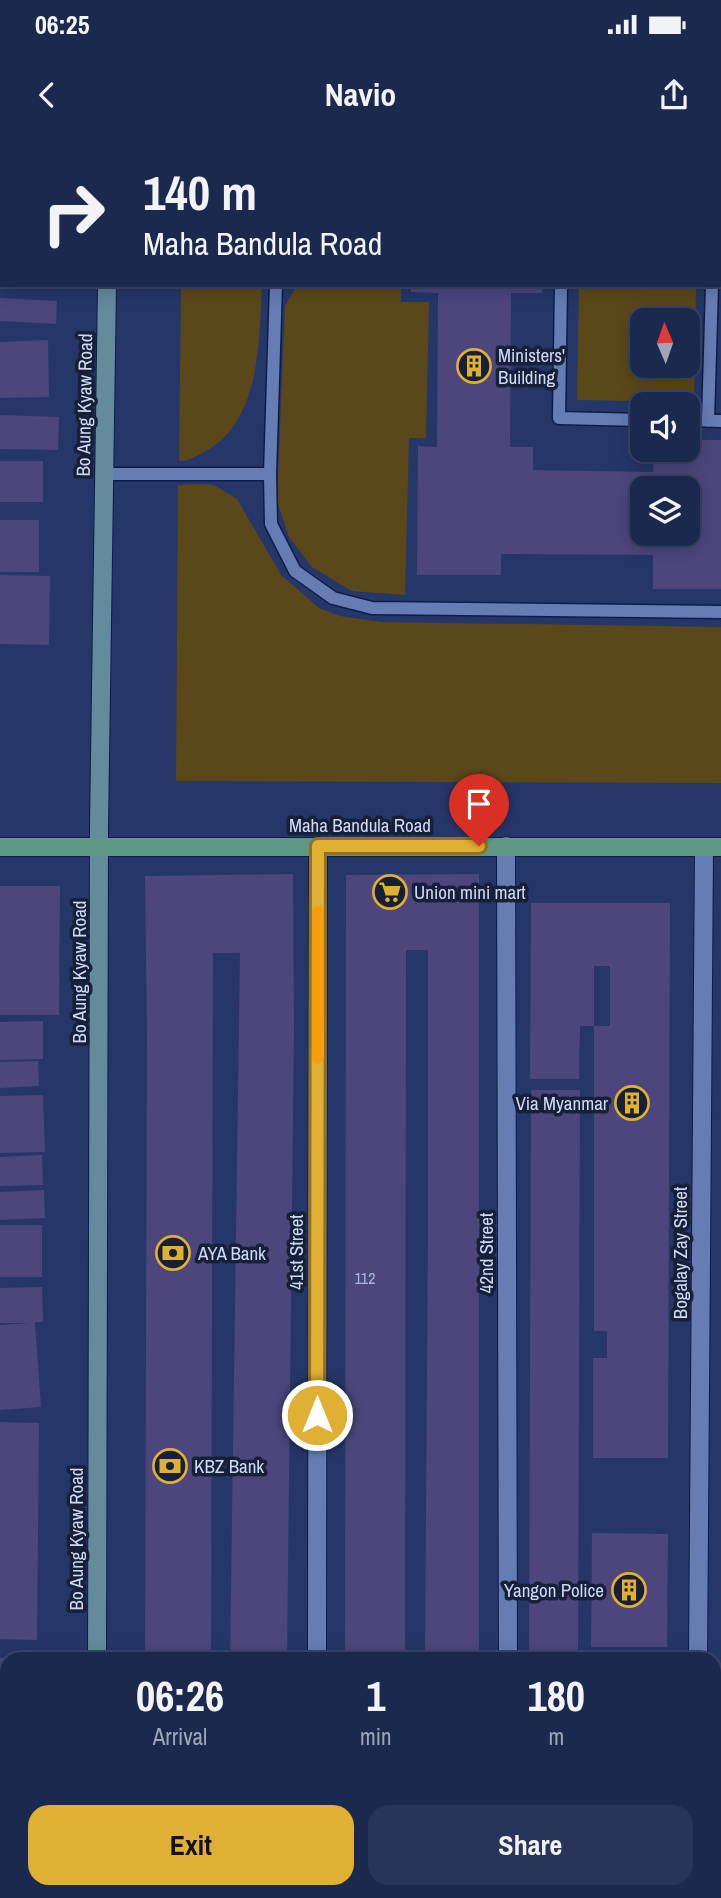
<!DOCTYPE html>
<style>
:root{--surface:#1c294e;--page:#293558;--text:#f1f3f6;--muted:#a0a6b6;--line:#3a4566;--accent:#dfb034}
body{margin:0;font-family:"Archivo Narrow",sans-serif;background:var(--page);color:var(--text);height:100vh;display:flex;flex-direction:column;font-size:26px;white-space:nowrap}
*{box-sizing:border-box;margin:0}
p{font-size:23px;color:var(--muted)}
.icon{flex:none;width:38px;height:38px;fill:none;stroke:currentColor;stroke-width:2;stroke-linecap:round;stroke-linejoin:round}
.map{position:relative;flex:1;overflow:hidden}
.sheet{position:absolute;left:0px;top:1512px;width:721px;height:247px;display:flex;flex-direction:column;background:var(--surface);border-radius:21px 21px 0 0;box-shadow:0 4px 18px #0003,0 0 0 2px var(--line)}
.sheet>*{flex:none}
.guide{position:absolute;left:0px;top:0px;width:721px;height:147px;box-shadow:0 4px 18px #0003,0 0 0 2px var(--line);background:#1c294e;color:var(--text);overflow:hidden}
.needle{width:46px;rotate:358deg}
.tools{position:absolute;left:630px;top:168px;display:grid;gap:14px}
.tools a{display:grid;place-items:center;width:70px;height:70px;border-radius:14px;background:var(--surface);box-shadow:0 4px 18px #0003,0 0 0 2px var(--line);font-size:35px}
.pin{position:absolute;display:grid;place-items:center;width:60px;height:60px;color:#fff;margin:-72px -30px;border-radius:50% 50% 50% 0;rotate:-45deg;box-shadow:0 0 7px #0007}
.pin .icon{rotate:45deg}
.me{position:absolute;width:77px;margin:-38px;rotate:0deg;stroke-linejoin:round;filter:drop-shadow(0 0 5px #0008)}
.turn{display:flex;align-items:center;gap:24px;height:147px;padding:0 28px;font-size:32px}
.turn .icon{width:91px;height:91px;stroke-width:2.5}
.turn b{display:block;font-size:49px;line-height:60px}
.eta{display:flex;justify-content:space-evenly;align-items:center;height:119px;text-align:center}
.eta b{font-size:42px;font-weight:800;line-height:49px}
.cta{display:flex;gap:14px;margin-top:auto;padding:14px 28px}
.cta a{flex:1;height:80px;border-radius:21px;background:var(--accent);color:#111;font-size:28px;font-weight:800;line-height:80px;text-align:center}
.cta a+a{background:var(--page);color:var(--text)}
.status{display:flex;justify-content:space-between;align-items:center;height:49px;padding:0 35px;background:var(--surface);direction:ltr}
.status svg{height:19px;fill:currentColor}
header{display:flex;justify-content:space-between;align-items:center;height:91px;padding:0 28px;background:var(--surface);font-size:32px;font-weight:800}
.map>svg:first-child{display:block}
.green{fill:#5b481a;fill-rule:evenodd}
.building{fill:#4c467d;fill-rule:evenodd}
.lines{fill:none;stroke-linecap:round;stroke-linejoin:round}
.service-casing{stroke:#0e1c4b;stroke-width:15}
.minor-casing{stroke:#0e1c4b;stroke-width:20}
.tertiary-casing{stroke:#0e1c4b;stroke-width:20}
.secondary-casing{stroke:#0e1c4b;stroke-width:20}
.primary-casing{stroke:#0e1c4b;stroke-width:20}
.service{stroke:#667db4;stroke-width:12}
.minor{stroke:#667db4;stroke-width:18}
.tertiary{stroke:#667db4;stroke-width:18}
.secondary{stroke:#638b9c;stroke-width:18}
.primary{stroke:#5f9985;stroke-width:18}
.route-casing{stroke:#917222;stroke-width:18}
.route{stroke:#dfb034;stroke-width:12}
.slow{stroke:#f59e0b;stroke-width:12}
.labels{text-anchor:middle;dominant-baseline:central;stroke-width:7;stroke-linejoin:round;paint-order:stroke}
.number-label{font-size:16px;fill:#acb4d8}
.poi-label{font-size:19px;fill:#ccd9f7;stroke:#172036;text-anchor:start}
.street-label{font-size:19px;fill:#ccd9f7;stroke:#172036}
</style>
<div class="status"><b>06:25</b><svg viewBox="0 0 49 12"><path d="M0 12V9h3v3zM5 12V6h3v6zM10 12V3h3v9zM15 12V0h3v12zM26 1h20v11H26zM47 4h2v5h-2z"/></svg></div>
<header><svg class="icon" aria-label="back" viewBox="0 0 24 24"><path d="M15 5l-7 7 7 7"/></svg>Navio<svg class="icon" aria-label="share" viewBox="0 0 24 24"><path d="M12 15V3M7 8l5-5 5 5M5 13v7h14v-7"/></svg></header>
<div class="map">
<svg width="721" height="1758" viewBox="0 0 721 1758">
<rect width="100%" height="100%" fill="#253768"/>
<!-- green -->
<path class="green" d="M283,0H431V2H283Z
M689,0H721V93L719,2H687Z
M181,145H262C259,201 261,282 204,312C195,317 189,321 179,321Z
M297,145H401V162H429L426,298H409L405,455L352,451L312,427L289,397L277,361L285,166Z
M579,145H696L694,262L577,260ZM688,180V226H642V180Z
M197,344L214,345L237,359L281,435L319,468L340,476L382,482L721,487V643L176,641L178,345Z"/>
<!-- building -->
<path class="building" d="M411,145H542V153H511L510,307H533V330L653,332L654,310H688V300H721V449H653V415L501,414V435H417L418,306L437,307L438,153L411,152ZM642,348H688V394H642Z
M0,158L57,161L56,184L0,181Z
M48,200L49,257L0,258V202Z
M0,275L59,277L58,310L0,309Z
M0,321H43V362H0Z
M0,380H39V432H0Z
M0,435L50,436L49,505L0,504Z
M293,734L294,888L287,1519H230L240,813H213L211,1519H145L147,895L145,736Z
M479,734V1519H425L428,1090V810H406L405,1519H345L346,735Z
M0,746H60L59,875H0Z
M531,763H670L668,1318H593V1218H607V1191H594V886H610V826H594V886H580L579,939H530Z
M43,881V919L0,920V882Z
M38,921L39,946L0,948V922Z
M531,950H580L578,1519H529Z
M43,955L45,1012L0,1013V956Z
M42,1015L43,1045L0,1046V1017Z
M44,1050L45,1078L0,1080V1052Z
M0,1085H42V1137H0Z
M42,1147L43,1182H35L41,1267L0,1270V1185L31,1183H0V1148Z
M0,1282L39,1283L37,1500L0,1499Z
M592,1393L668,1394L667,1507H591Z
M0,1518H7V1627H0Z
M0,1672H7V1752H36V1758H0Z
M143,1752H285V1758H143Z
M344,1752H480V1758H344Z
M527,1752H663V1758H527Z"/>
<g class="lines">
<!-- service casing -->
<g class="service-casing">
<path id="service" d="M264,0V2
M563,2V0
M664,2L666,0
M719,106H721
M276,145L270,334L271,384L295,431L333,458L372,468L721,472
M561,145L559,278L642,280
M688,280L721,281
M708,281L712,145
M105,334H270"/>
</g>
<!-- minor casing -->
<g class="minor-casing">
<path id="minor" d="M506,706L508,1519
M317,1519L318,706
M509,1752V1758
M316,1758V1752"/>
</g>
<!-- tertiary casing -->
<g class="tertiary-casing">
<path id="tertiary" d="M698,1519L704,707
M696,1758V1752"/>
</g>
<!-- secondary casing -->
<g class="secondary-casing">
<path id="secondary" d="M108,2V0
M97,1519L99,686L107,145
M96,1758V1752"/>
</g>
<!-- primary casing -->
<g class="primary-casing">
<path id="primary" d="M0,707H721"/>
</g>
<!-- service -->
<use href="#service" class="service"/>
<!-- minor -->
<use href="#minor" class="minor"/>
<!-- tertiary -->
<use href="#tertiary" class="tertiary"/>
<!-- secondary -->
<use href="#secondary" class="secondary"/>
<!-- primary -->
<use href="#primary" class="primary"/>
</g>
<g class="lines">
<!-- route casing -->
<g class="route-casing">
<path id="route" d="M317,1275L318,706H479"/>
</g>
<!-- route -->
<use href="#route" class="route"/>
<!-- slow -->
<path class="slow" d="M318,918V772"/>
</g>
<!-- icons -->
<defs>
<g id="building-ring" transform="scale(1.75)"><circle r="9.5" fill="#172036" stroke="#dfb034" stroke-width="1.5"/><path d="M-4-6H4V6H1V3H-1V6H-4ZM-2.5-4.3h1.7v1.8h-1.7ZM.8-4.3h1.7v1.8H.8ZM-2.5-1h1.7V.8h-1.7ZM.8-1h1.7V.8H.8Z" fill="#dfb034"/></g>
<g id="supermarket-ring" transform="scale(1.75)"><circle r="9.5" fill="#172036" stroke="#dfb034" stroke-width="1.5"/><path d="M-6-5.5h2.5l.6 2H6L4.5 2H-2.5L-4.4-4H-6ZM-1.5 3.2a1.3 1.3 0 1 0 .1 0ZM3 3.2a1.3 1.3 0 1 0 .1 0Z" fill="#dfb034"/></g>
<g id="bank-ring" transform="scale(1.75)"><circle r="9.5" fill="#172036" stroke="#dfb034" stroke-width="1.5"/><path d="M-6-4H6V4H-6ZM0-2.3a2.3 2.3 0 1 0 0 4.6a2.3 2.3 0 1 0 0-4.6Z" fill="#dfb034"/></g>
</defs>
<g fill-rule="evenodd">
<use href="#building-ring" x="474" y="226"/>
<use href="#supermarket-ring" x="390" y="752"/>
<use href="#building-ring" x="632" y="963"/>
<use href="#bank-ring" x="173" y="1113"/>
<use href="#bank-ring" x="170" y="1326"/>
<use href="#building-ring" x="629" y="1450"/>
</g>
<g class="labels">
<!-- number labels -->
<g class="number-label">
<text x="365" y="1138">112</text>
</g>
<!-- poi labels -->
<g class="poi-label">
<text x="498" y="215">Ministers'<tspan x="498" dy="22">Building</tspan></text>
<text x="414" y="752">Union mini mart</text>
<text x="608" y="963" text-anchor="end">Via Myanmar</text>
<text x="198" y="1113">AYA Bank</text>
<text x="194" y="1326">KBZ Bank</text>
<text x="604" y="1450" text-anchor="end">Yangon Police</text>
</g>
<!-- street labels -->
<g class="street-label">
<text transform="translate(84 265) rotate(-89)">Bo Aung Kyaw Road</text>
<text x="360" y="685">Maha Bandula Road</text>
<text transform="translate(79 832) rotate(-90)">Bo Aung Kyaw Road</text>
<text transform="translate(296 1112) rotate(-90)">41st Street</text>
<text transform="translate(486 1113) rotate(-90)">42nd Street</text>
<text transform="translate(680 1113) rotate(-90)">Bogalay Zay Street</text>
<text transform="translate(76 1399) rotate(-90)">Bo Aung Kyaw Road</text>
</g>
</g>
</svg>
<div class="tools">
<a><svg class="needle" viewBox="-14 -14 28 28"><path d="M0-13l5 13h-10z" fill="#e53935"/><path d="M0 13l5-13h-10z" fill="#a0a6b6"/></svg></a>
<a><svg class="icon" aria-label="sound" viewBox="0 0 24 24"><path d="M4 9h4l5-4v14l-5-4H4zM17 9q2 3 0 6"/></svg></a>
<a><svg class="icon" aria-label="layers" viewBox="0 0 24 24"><path d="M12 4l9 5-9 5-9-5zM3 14l9 5 9-5"/></svg></a>
</div>
<div class="pin" style="left:479px;top:706px;background:#d93025"><svg class="icon" aria-label="arrive" viewBox="0 0 24 24"><path d="M6 21V4h12l-3 4 3 4H6"/></svg></div>
<svg class="me" style="left:317px;top:1275px" viewBox="-20 -20 40 40"><circle r="17" fill="#dfb034" stroke="#fff" stroke-width="3"/><path d="M0-11L8 9 0 5-8 9z" fill="#fff"/></svg>
<div class="guide">
<div class="turn"><svg class="icon" aria-label="right" viewBox="0 0 24 24"><path d="M7 20v-9h11M14 6l5 5-5 5"/></svg><div><b>140 m</b>Maha Bandula Road</div></div>
</div>
<section class="sheet">
<div class="eta">
<div><b>06:26</b><p>Arrival</p></div>
<div><b>1</b><p>min</p></div>
<div><b>180</b><p>m</p></div>
</div>
<div class="cta"><a>Exit</a><a>Share</a></div>
</section>
</div>
